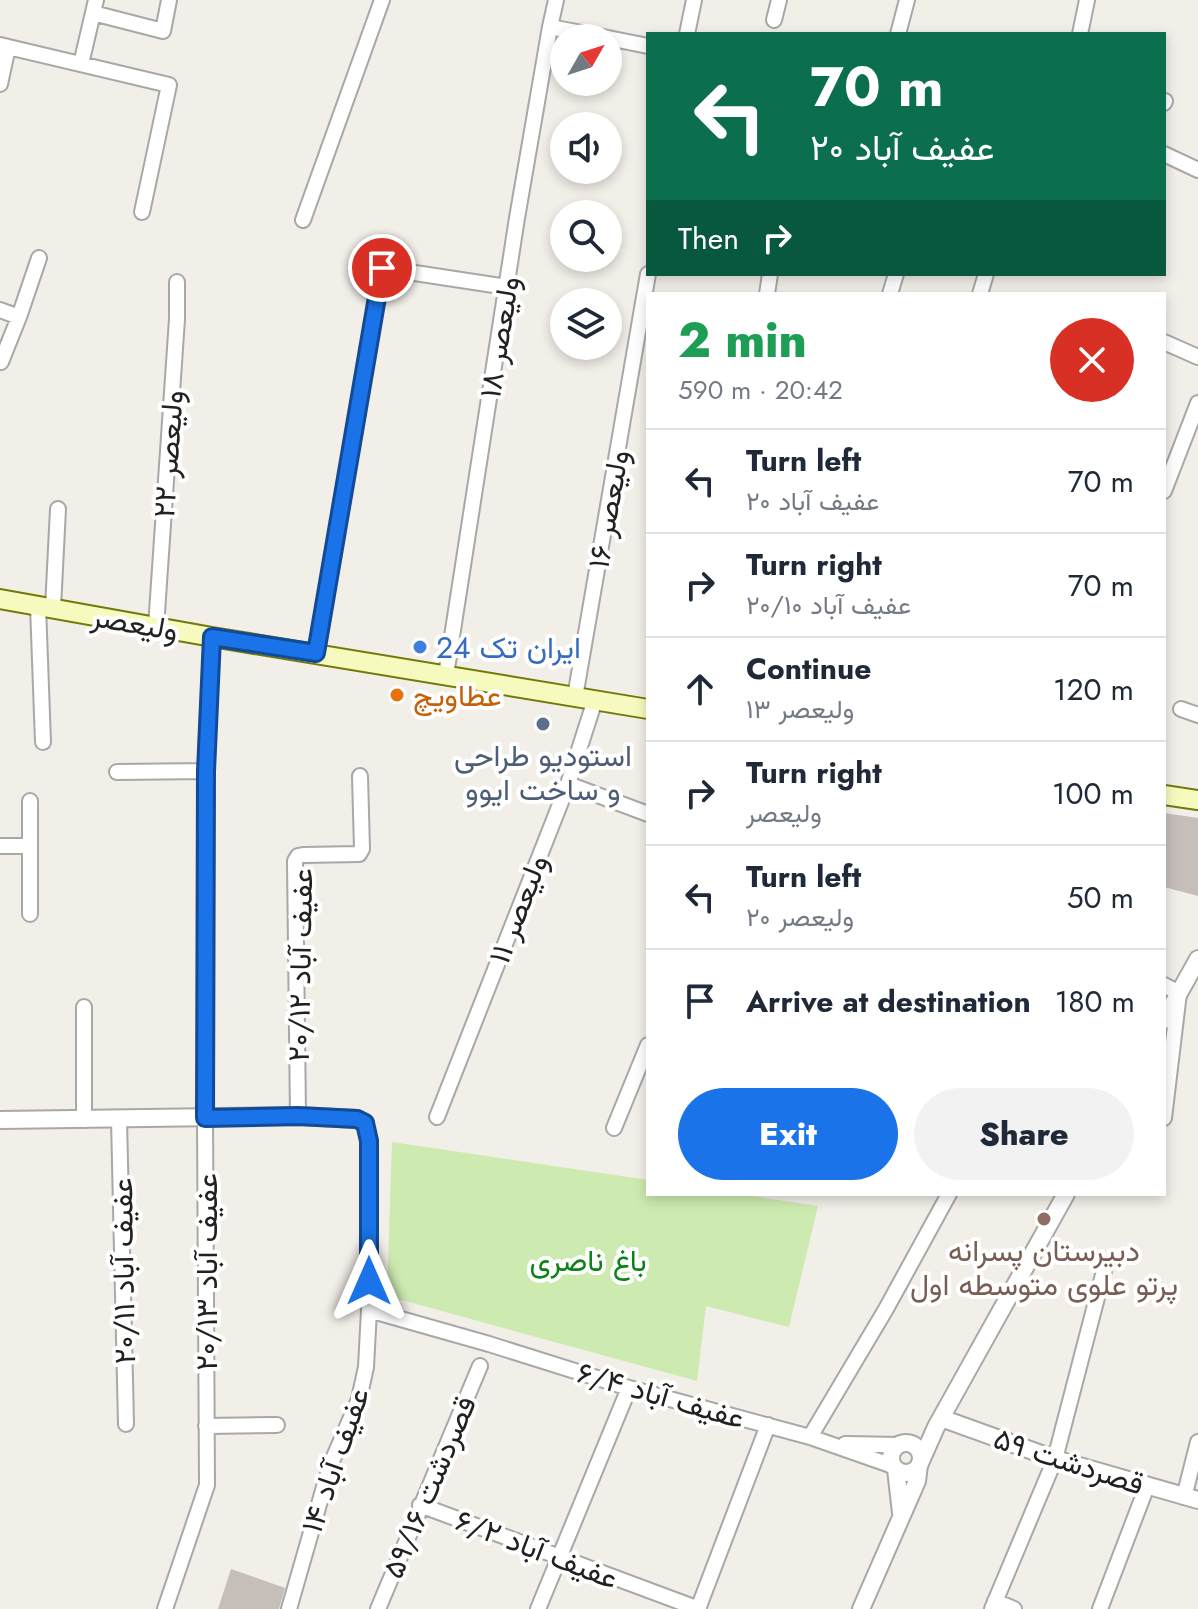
<!DOCTYPE html>
<meta charset="utf-8">
<style>
:root{--surface:#fff;--page:#f2f2f3;--text:#1f2937;--muted:#747a83;--line:#e0e1e3;--accent:#1a73e8}
body{margin:0;font-family:Jost,Vazirmatn,sans-serif;background:var(--page);color:var(--text);height:100vh;display:flex;flex-direction:column;font-size:30px;white-space:nowrap}
*{box-sizing:border-box;margin:0}
p{font-size:26px;color:var(--muted)}
.icon{flex:none;width:44px;height:44px;fill:none;stroke:currentColor;stroke-width:2;stroke-linecap:round;stroke-linejoin:round}
.map{position:relative;flex:1;overflow:hidden}
.panel{position:absolute;left:646px;top:292px;width:520px;height:904px;display:flex;flex-direction:column;background:var(--surface);border-radius:0px;box-shadow:0 4px 12px #0003}
.panel>*{flex:none}
.guide{position:absolute;left:646px;top:32px;width:520px;height:244px;border-radius:0px;box-shadow:0 4px 12px #0003;background:#0b6e4f;color:#fff;overflow:hidden}
.needle{width:52px;rotate:51deg}
.buttons{position:absolute;left:550px;top:24px;display:grid;gap:16px}
.buttons a{display:grid;place-items:center;width:72px;height:72px;border-radius:50%;background:var(--surface);box-shadow:0 4px 12px #0003;font-size:40px}
.pin{position:absolute;display:grid;place-items:center;width:68px;height:68px;color:#fff;margin:-34px;border:4px solid #fff;border-radius:50%;box-shadow:0 2px 8px #0007}
.me{position:absolute;width:88px;margin:-44px;rotate:0deg;stroke-linejoin:round;filter:drop-shadow(0 0 6px #0008)}
.turn{display:flex;align-items:center;gap:28px;height:168px;padding:0 32px;font-size:36px}
.turn .icon{width:104px;height:104px;stroke-width:2.5}
.turn b{display:block;font-size:56px;line-height:68px}
.then{display:flex;align-items:center;height:76px;padding:0 32px;background:#0003;gap:16px;font-size:30px}
.round{display:grid;place-items:center;flex:none;width:84px;height:84px;border-radius:42px;background:var(--page)}
.summary{display:flex;align-items:center;justify-content:space-between;height:136px;padding:0 32px}
h1{font-size:48px;font-weight:800;line-height:60px;color:#1e9e55}
.primary-button{display:flex;gap:16px;margin-top:auto;padding:16px 32px}
.primary-button a{flex:1;height:92px;border-radius:48px;background:var(--accent);color:#fff;font-size:32px;font-weight:800;line-height:92px;text-align:center}
.primary-button a+a{background:var(--page);color:var(--text)}
ul{padding:0;list-style:none}
li{display:flex;align-items:center;gap:24px;height:104px;padding:0 32px;border-top:2px solid var(--line)}
li div{flex:1}
li b{display:block;font-size:30px}
li em{font-style:normal}
.map>svg:first-child{display:block}
.grass{fill:#cdeab0}
.building{fill:#c6beb8}
.lines{fill:none;stroke-linecap:round;stroke-linejoin:round}
.minor-casing{stroke:#a8a8a8;stroke-width:18}
.tertiary-casing{stroke:#a8a8a8;stroke-width:20}
.secondary-casing{stroke:#707b06;stroke-width:22}
.minor{stroke:#fff;stroke-width:14}
.tertiary{stroke:#fff;stroke-width:16}
.secondary{stroke:#f7fabe;stroke-width:18}
.route-casing{stroke:#114b97;stroke-width:20}
.route{stroke:#1a73e8;stroke-width:14}
.shop-dot{fill:#3f7fe0;stroke:#fff;stroke-width:3}
.food-dot{fill:#e8710a;stroke:#fff;stroke-width:3}
.service-dot{fill:#5c6f8a;stroke:#fff;stroke-width:3}
.education-dot{fill:#8d6e63;stroke:#fff;stroke-width:3}
.labels{text-anchor:middle;dominant-baseline:central;stroke-width:8;stroke-linejoin:round;paint-order:stroke}
.street-label{font-size:30px;fill:#212121;stroke:#fff}
.shop-label{font-size:30px;fill:#366cbe;stroke:#fff;text-anchor:start}
.food-label{font-size:30px;fill:#c56008;stroke:#fff;text-anchor:start}
.service-label{font-size:30px;fill:#4e5e75;stroke:#fff}
.education-label{font-size:30px;fill:#785e54;stroke:#fff}
.park-label{font-size:30px;fill:#0d8215;stroke:#fff}
</style>
<div class="map">
<svg width="1198" height="1609" viewBox="0 0 1198 1609">
<rect width="100%" height="100%" fill="#f2eee8"/>
<!-- grass -->
<path class="grass" d="M392,1142L648,1180V1194H740L818,1206L789,1327L706,1306L697,1381L387,1296Z"/>
<!-- building -->
<path class="building" d="M1164,813L1198,818V896L1164,887Z
M231,1569L285,1588L279,1609H218Z"/>
<g class="lines">
<!-- minor casing -->
<g class="minor-casing">
<path id="minor" d="M93,13L163,31L169,0
M774,20L779,0
M550,27L608,38
M687,34L694,0
M898,34L907,0
M1080,34L1087,0
M608,38L648,46
M0,45L169,85L142,212
M81,64L96,0
M0,84L8,47
M1164,103L1165,101
M1164,154L1198,170
M303,220L382,0
M767,294L770,274
M890,294L896,274
M980,294L986,274
M0,310L19,317
M1164,342L1198,357
M1,362L19,317L39,258
M1164,491L1198,403
M38,606L43,742
M53,608L58,509
M156,627L177,319V282
M316,653L382,268L507,287
M446,675L517,218L550,27L556,0
M575,697L648,274
M1181,709L1198,715
M117,772L206,771
M568,784L648,814
M30,801V914
M0,846H30
M1164,985L1179,993L1164,1118
M298,1116L295,861L298,856L303,855L359,854L362,849L360,776
M437,1117L568,784L595,700
M119,1119L126,1424
M84,1120V1007
M614,1128L648,1045
M369,1310L489,1344L629,1388L810,1437L893,1466
M206,1426L277,1425
M810,1437L886,1309L949,1194
M845,1444L899,1445
M1184,1497L1198,1442
M420,1505L699,1609
M995,1601L1014,1609
M165,1609L207,1485L205,1118L206,771L212,637
M289,1609L330,1466L359,1399L366,1367L369,1310V1141L365,1123
M378,1609L480,1366
M538,1609L629,1388
M698,1609L768,1425
M992,1609L1055,1459L1105,1267
M1100,1609L1147,1486"/>
</g>
<!-- tertiary casing -->
<g class="tertiary-casing">
<path id="tertiary" d="M1164,1020L1198,959
M0,1120L298,1116L357,1119L365,1123
M941,1418L1055,1459L1198,1500
M891 1458a15 15 0 1 1 30 0a15 15 0 1 1-30 0Z
M921,1461L936,1427L1066,1194
M896,1469L901,1513
M861,1609L917,1481L919,1465"/>
</g>
<!-- secondary casing -->
<g class="secondary-casing">
<path id="secondary" d="M0,599L212,637L648,709
M1164,795L1198,800"/>
</g>
<!-- minor -->
<use href="#minor" class="minor"/>
<!-- tertiary -->
<use href="#tertiary" class="tertiary"/>
<!-- secondary -->
<use href="#secondary" class="secondary"/>
</g>
<g class="lines">
<!-- route casing -->
<g class="route-casing">
<path id="route" d="M369,1281V1141L365,1123L357,1119L298,1116L205,1118L206,771L212,637L316,653L382,268"/>
</g>
<!-- route -->
<use href="#route" class="route"/>
</g>
<!-- markers -->
<circle class="shop-dot" cx="420" cy="647" r="8"/>
<circle class="food-dot" cx="397" cy="695" r="8"/>
<circle class="service-dot" cx="543" cy="724" r="8"/>
<circle class="education-dot" cx="1044" cy="1219" r="8"/>
<g class="labels">
<!-- street labels -->
<g class="street-label">
<text transform="translate(499 337) rotate(-81)">۱۸ ولیعصر</text>
<text transform="translate(168 454) rotate(-86)">۲۲ ولیعصر</text>
<text transform="translate(608 509) rotate(-80)">۱۶ ولیعصر</text>
<text transform="translate(135 623) rotate(10)">ولیعصر</text>
<text transform="translate(518 909) rotate(-69)">۱۱ ولیعصر</text>
<text transform="translate(300 965) rotate(-89)">عفیف آباد ۲۰/۱۲</text>
<text transform="translate(123 1271) rotate(-91)">عفیف آباد ۲۰/۱۱</text>
<text transform="translate(206 1272) rotate(-90)">عفیف آباد ۲۰/۱۳</text>
<text transform="translate(661 1395) rotate(16)">عفیف آباد ۶/۴</text>
<text transform="translate(335 1460) rotate(-71)">عفیف آباد ۱۴</text>
<text transform="translate(1069 1461) rotate(18)">۵۹ قصردشت</text>
<text transform="translate(429 1487) rotate(-67)">۵۹/۱۶ قصردشت</text>
<text transform="translate(537 1549) rotate(21)">عفیف آباد ۶/۲</text>
</g>
<!-- shop labels -->
<g class="shop-label">
<text x="436" y="647">ایران تک 24</text>
</g>
<!-- food labels -->
<g class="food-label">
<text x="413" y="695">عطاویچ</text>
</g>
<!-- service labels -->
<g class="service-label">
<text x="543" y="755">استودیو طراحی<tspan x="543" dy="34">و ساخت ایوو</tspan></text>
</g>
<!-- education labels -->
<g class="education-label">
<text x="1044" y="1250">دبیرستان پسرانه<tspan x="1044" dy="34">پرتو علوی متوسطه اول</tspan></text>
</g>
<!-- park labels -->
<g class="park-label">
<text x="588" y="1260">باغ ناصری</text>
</g>
</g>
</svg>
<div class="buttons">
<a><svg class="needle" viewBox="-14 -14 28 28"><path d="M0-13l5 13h-10z" fill="#e53935"/><path d="M0 13l5-13h-10z" fill="#747a83"/></svg></a>
<a><svg class="icon" aria-label="sound" viewBox="0 0 24 24"><path d="M4 9h4l5-4v14l-5-4H4zM17 9q2 3 0 6"/></svg></a>
<a><svg class="icon" aria-label="search" viewBox="0 0 24 24"><circle cx="10" cy="10" r="6"/><path d="M15 15l6 6"/></svg></a>
<a><svg class="icon" aria-label="layers" viewBox="0 0 24 24"><path d="M12 4l9 5-9 5-9-5zM3 14l9 5 9-5"/></svg></a>
</div>
<div class="pin" style="left:382px;top:268px;background:#d93025"><svg class="icon" aria-label="arrive" viewBox="0 0 24 24"><path d="M6 21V4h12l-3 4 3 4H6"/></svg></div>
<svg class="me" style="left:369px;top:1281px" viewBox="-20 -20 40 40"><path d="M0-17L14 15 0 8-14 15z" fill="#1a73e8" stroke="#fff" stroke-width="4"/></svg>
<div class="guide">
<div class="turn"><svg class="icon" aria-label="left" viewBox="0 0 24 24"><path d="M17 20v-9H6M10 6l-5 5 5 5"/></svg><div><b>70 m</b>عفیف آباد ۲۰</div></div>
<div class="then">Then<svg class="icon" aria-label="right" viewBox="0 0 24 24"><path d="M7 20v-9h11M14 6l5 5-5 5"/></svg></div>
</div>
<section class="panel">
<div class="summary"><div><h1>2 min</h1><p>590 m · 20:42</p></div><a class="round" style="background:#d93025;color:#fff"><svg class="icon" aria-label="close" viewBox="0 0 24 24"><path d="M6 6l12 12M18 6L6 18"/></svg></a></div>
<ul>
<li><svg class="icon" aria-label="left" viewBox="0 0 24 24"><path d="M17 20v-9H6M10 6l-5 5 5 5"/></svg><div><b>Turn left</b><p>عفیف آباد ۲۰</p></div><em>70 m</em></li>
<li><svg class="icon" aria-label="right" viewBox="0 0 24 24"><path d="M7 20v-9h11M14 6l5 5-5 5"/></svg><div><b>Turn right</b><p>عفیف آباد ۲۰/۱۰</p></div><em>70 m</em></li>
<li><svg class="icon" aria-label="ahead" viewBox="0 0 24 24"><path d="M12 20V5M6 11l6-6 6 6"/></svg><div><b>Continue</b><p>۱۳ ولیعصر</p></div><em>120 m</em></li>
<li><svg class="icon" aria-label="right" viewBox="0 0 24 24"><path d="M7 20v-9h11M14 6l5 5-5 5"/></svg><div><b>Turn right</b><p>ولیعصر</p></div><em>100 m</em></li>
<li><svg class="icon" aria-label="left" viewBox="0 0 24 24"><path d="M17 20v-9H6M10 6l-5 5 5 5"/></svg><div><b>Turn left</b><p>۲۰ ولیعصر</p></div><em>50 m</em></li>
<li><svg class="icon" aria-label="arrive" viewBox="0 0 24 24"><path d="M6 21V4h12l-3 4 3 4H6"/></svg><div><b>Arrive at destination</b></div><em>180 m</em></li>
</ul>
<div class="primary-button"><a>Exit</a><a>Share</a></div>
</section>
</div>
